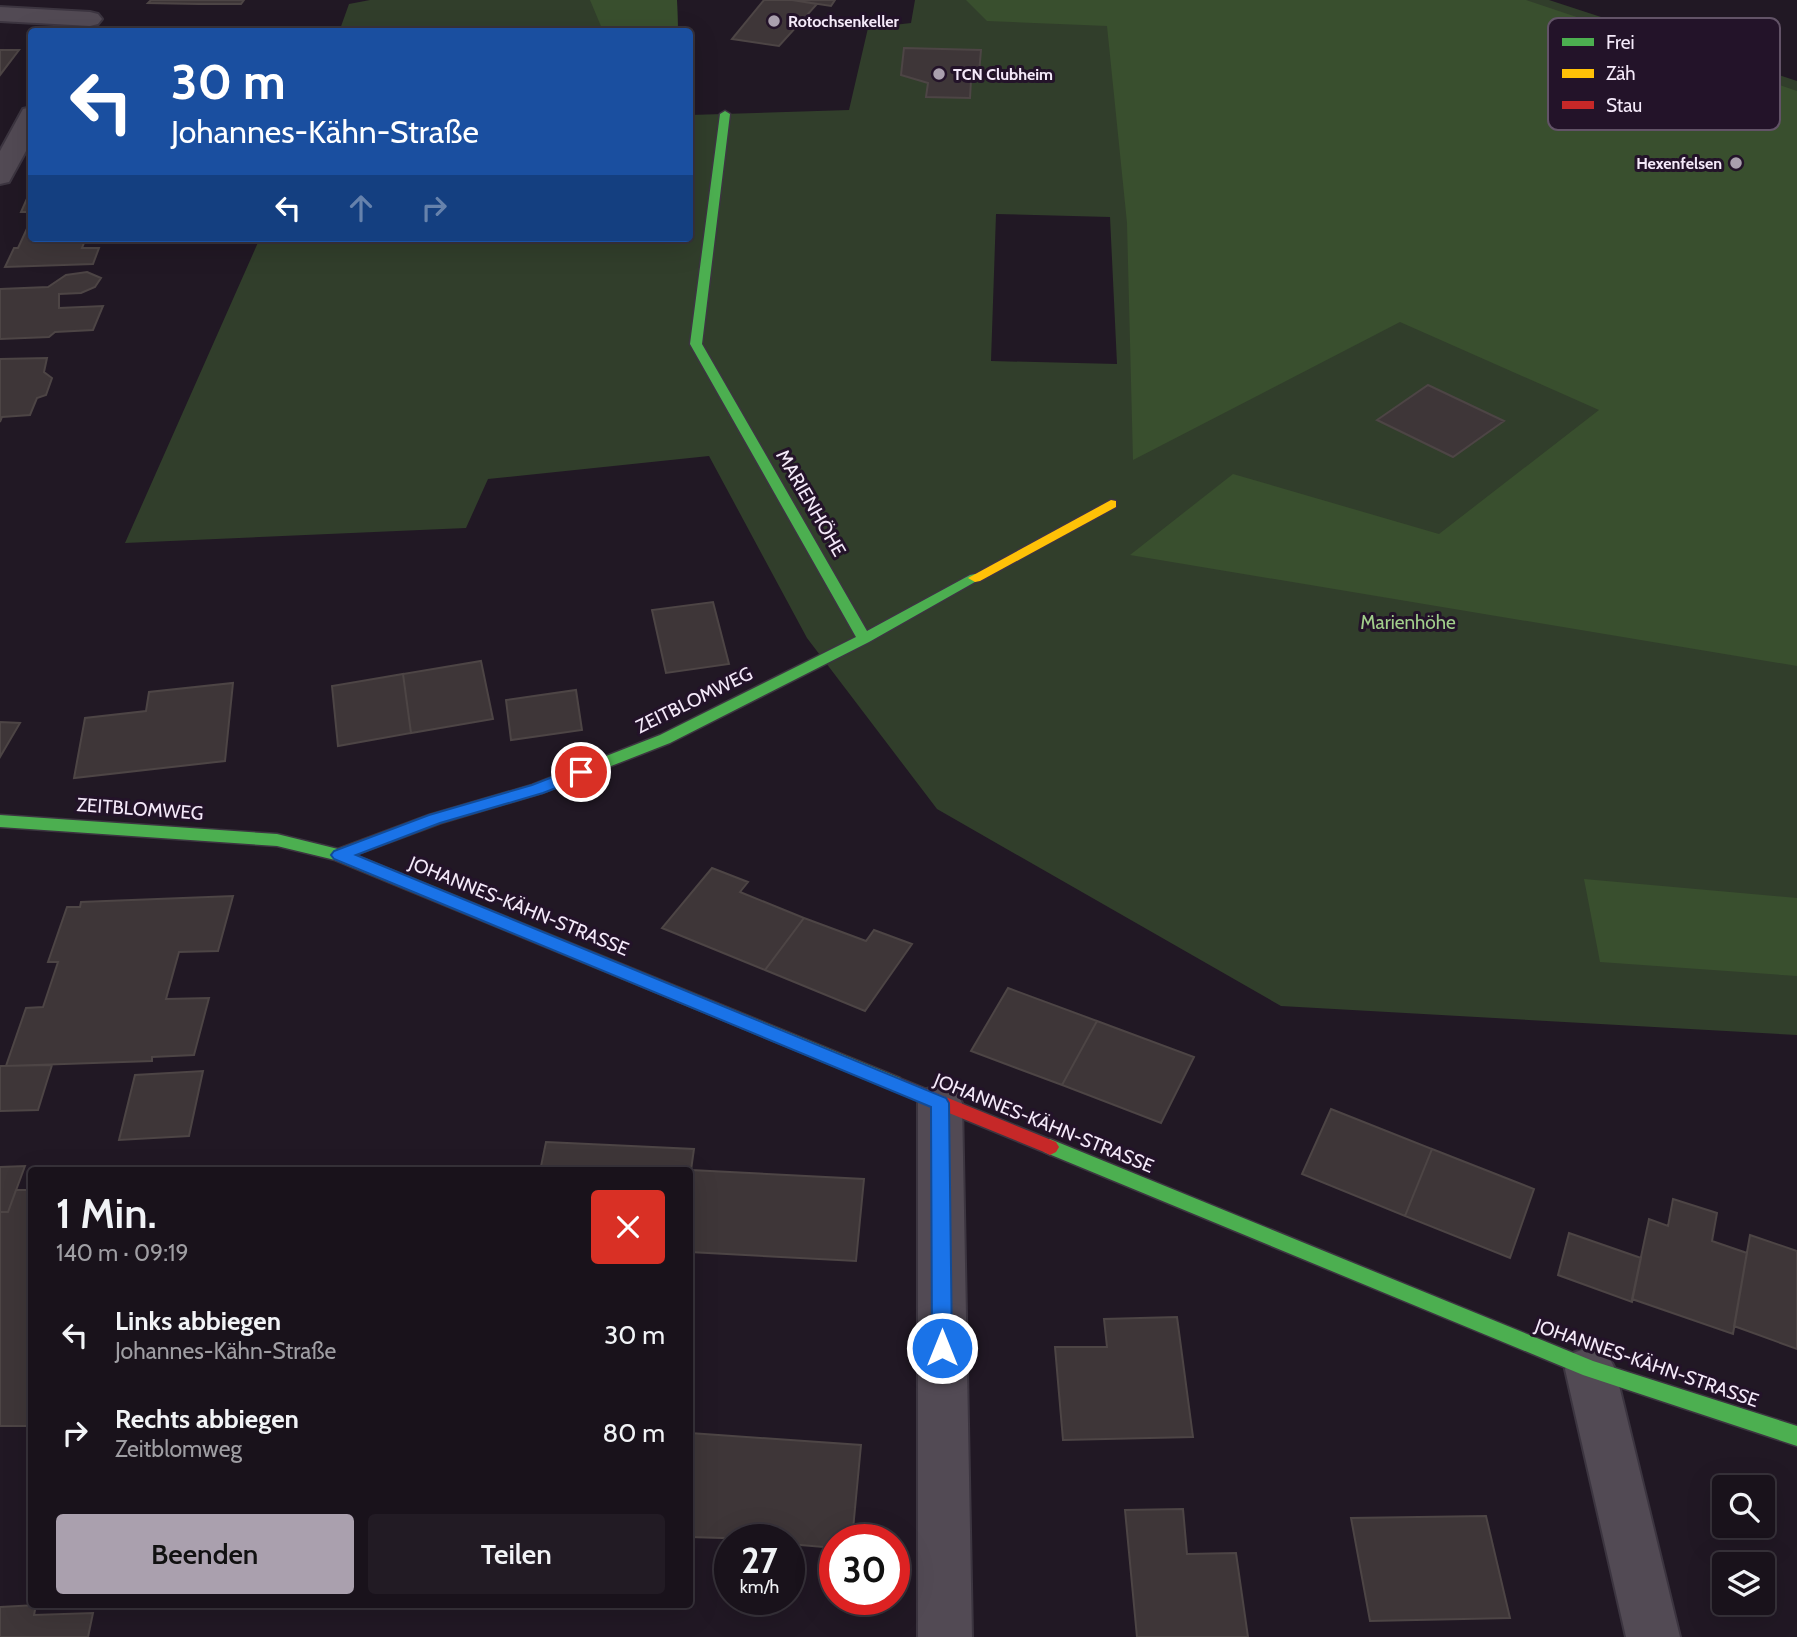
<!DOCTYPE html>
<html lang="de">
<meta charset="utf-8">
<style>
:root{--surface:#19121b;--page:#221b24;--text:#f1f3f6;--muted:#9f9ea3;--line:#37323a;--accent:#aaa0ae}
body{margin:0;font-family:Cabin,sans-serif;background:var(--page);color:var(--text);height:100vh;display:flex;flex-direction:column;font-size:26px;white-space:nowrap}
*{box-sizing:border-box;margin:0}
p{font-size:23px;color:var(--muted)}
.icon{flex:none;width:38px;height:38px;fill:none;stroke:currentColor;stroke-width:2;stroke-linecap:round;stroke-linejoin:round}
.map{position:relative;flex:1;overflow:hidden}
.sheet{position:absolute;left:28px;top:1167px;width:665px;height:441px;display:flex;flex-direction:column;background:var(--surface);border-radius:7px;box-shadow:0 7px 28px #0002,0 0 0 2px var(--line)}
.sheet>*{flex:none}
.guide{position:absolute;left:28px;top:28px;width:665px;height:214px;border-radius:7px;box-shadow:0 7px 28px #0002,0 0 0 2px var(--line);background:#1a4fa0;color:#fff;overflow:hidden}
.buttons{position:absolute;left:1712px;top:1475px;display:grid;gap:14px}
.buttons a{display:grid;place-items:center;width:63px;height:63px;border-radius:7px;background:var(--surface);box-shadow:0 7px 28px #0002,0 0 0 2px var(--line);font-size:35px}
.speed{position:absolute;left:714px;top:1524px;display:flex;gap:14px;font-size:35px;font-weight:700;text-align:center}
.speed>*{display:grid;place-content:center;width:91px;height:91px;border-radius:50%;background:var(--surface);box-shadow:0 7px 28px #0002,0 0 0 2px var(--line);line-height:1}
.speed small{font-size:18px;font-weight:400}
.speed .limit{border:10px solid #d22;background:#fff;color:#111}
.pin{position:absolute;display:grid;place-items:center;width:60px;height:60px;color:#fff;margin:-30px;border:4px solid #fff;border-radius:50%;box-shadow:0 2px 7px #0007}
.me{position:absolute;width:77px;margin:-38px;rotate:0deg;stroke-linejoin:round;filter:drop-shadow(0 0 5px #0008)}
.turn{display:flex;align-items:center;gap:24px;height:147px;padding:0 28px;font-size:32px}
.turn .icon{width:91px;height:91px;stroke-width:2.5}
.turn b{display:block;font-size:49px;line-height:60px}
.lanes{display:flex;align-items:center;height:66px;padding:0 28px;background:#0003;justify-content:center;gap:35px;direction:ltr}
.lanes .off{opacity:.35}
.round{display:grid;place-items:center;flex:none;width:74px;height:74px;border-radius:7px;background:var(--page)}
.summary{display:flex;align-items:center;justify-content:space-between;height:119px;padding:0 28px}
h1{font-size:42px;font-weight:600;line-height:52px}
.button{display:flex;gap:14px;margin-top:auto;padding:14px 28px}
.button a{flex:1;height:80px;border-radius:7px;background:var(--accent);color:#111;font-size:28px;font-weight:600;line-height:80px;text-align:center}
.button a+a{background:var(--page);color:var(--text)}
ul{padding:0;list-style:none}
li{display:flex;align-items:center;gap:21px;height:98px;padding:0 28px}
li div{flex:1}
li b{display:block;font-size:26px}
li em{font-style:normal}
.map>svg:first-child{display:block}
.green{fill:#313e2b;fill-rule:evenodd}
.forest{fill:#394f2e}
.building{fill:#3e3638;stroke:#4d4545;stroke-width:2}
.lines{fill:none;stroke-linecap:round;stroke-linejoin:round}
.street-casing{stroke:#3c3540;stroke-width:4}
.fast-casing{stroke:#3c3540;stroke-width:3}
.slow-casing{stroke:#3c3540;stroke-width:3}
.jam-casing{stroke:#3c3540;stroke-width:3}
.street{fill:#524a54;fill-rule:evenodd}
.fast{fill:#4caf50;fill-rule:evenodd}
.slow{fill:#ffc107;fill-rule:evenodd}
.jam{fill:#c62828;fill-rule:evenodd}
.route{fill:#1a73e8;stroke:#114b97;stroke-width:2}
.poi-dot{fill:#aaa0ae;stroke:#231329;stroke-width:2.5}
.labels{text-anchor:middle;dominant-baseline:central;stroke-width:6;stroke-linejoin:round;paint-order:stroke}
.far-poi-label{font-size:16px;font-weight:bold;fill:#f4e9f9;stroke:#231329;text-anchor:start}
.street-label{font-size:19px;fill:#f4e9f9;stroke:#231329}
.park-label{font-size:19px;fill:#a1ce8b;stroke:#231329}
.key{fill:#231329;stroke:#625367;stroke-width:2}
.key-label{font-size:19px;fill:#f4e9f9}
</style>
<div class="map">
<svg width="1797" height="1637" viewBox="0 0 1797 1637">
<rect width="100%" height="100%" fill="#211824"/>
<!-- green -->
<path class="green" d="M370,0H677L678,31L339,32L349,4Z
M915,0H1549L1797,81V1035L1281,1006L937,809L807,638L709,456L488,479L466,528L125,543L260,238H690V115L849,110L868,28L911,23ZM996,214L1110,217L1117,364L991,361Z"/>
<!-- forest -->
<path class="forest" d="M590,0H677L678,31H603Z
M966,0H1526L1797,91V666L1130,555L1233,474L1439,534L1599,410L1400,322L1133,460L1127,223L1107,26L987,21Z
M1584,879L1797,898V976L1600,962Z"/>
<!-- building -->
<path class="building" d="M151,0H244L241,4H198L148,3Z
M764,0H792L817,4L779,46L732,39Z
M792,0H835L831,6Z
M904,48L981,50L979,73L971,80L970,98L926,97L928,83L901,75Z
M0,50H19L0,75Z
M32,193V212H21L29,194Z
M31,220L32,238H86L82,248H99L93,264L5,267L14,248H18Z
M87,272L101,278L95,287L81,293L59,294V308L103,306L93,330L55,332L49,337L0,339V289L48,287L66,275Z
M47,358L44,372L52,378L46,395L37,398L30,415L2,417L0,422V359Z
M1428,385L1504,421L1453,457L1377,420Z
M713,602L729,664L666,673L652,610Z
M481,661L493,719L411,733L403,674Z
M403,674L411,733L338,746L332,686Z
M233,683L225,761L74,778L85,718L146,711L149,692Z
M576,690L582,730L511,740L506,700Z
M0,722L20,723L0,757Z
M712,868L748,882L740,892L804,918L765,970L662,928Z
M233,896L218,951L179,952L166,999L209,998L194,1055L152,1057V1061L6,1066L26,1008L43,1007L58,962H48L67,907H80L81,902Z
M804,918L866,941L874,930L912,944L865,1011L765,970Z
M1008,988L1097,1021L1062,1085L971,1051Z
M1097,1021L1194,1057L1161,1123L1062,1085Z
M52,1065L38,1110L0,1111V1066Z
M203,1071L189,1136L119,1140L135,1075Z
M1331,1109L1432,1149L1405,1216L1302,1174Z
M546,1142L694,1149L691,1170L864,1179L856,1261L690,1252V1171H540Z
M1432,1149L1534,1189L1510,1258L1405,1216Z
M25,1166L8,1212H0V1167Z
M16,1190H32V1426H0V1212H8Z
M1673,1199L1717,1213L1712,1241L1747,1253L1733,1334L1632,1299L1649,1219L1668,1226Z
M1569,1233L1641,1258L1632,1302L1558,1275Z
M1750,1235L1797,1251V1349L1734,1326Z
M1177,1317L1193,1437L1063,1440L1055,1347H1107L1104,1319Z
M690,1433L861,1445L852,1540H835V1548L789,1544V1540L690,1537Z
M1183,1509L1187,1554L1236,1553L1248,1637H1137L1125,1510Z
M1486,1516L1510,1618L1370,1621L1351,1518Z
M36,1605L34,1615L93,1613L88,1637H0V1607Z"/>
<g class="lines">
<!-- street casing -->
<g class="street-casing">
<path id="street" d="M0,7L90,12L98,14L102,19L98,24L90,26L0,21Z
M32,107V140L9,182L0,184V151L23,109Z
M940,1085L956,1090L962,1103L972,1637H918V1103L924,1090Z
M1590,1347L1607,1353L1615,1369L1680,1637H1626L1565,1369L1573,1353Z"/>
</g>
<!-- fast casing -->
<g class="fast-casing">
<path id="fast" d="M725,111L730,114L702,344L867,631L970,575L975,574L982,578L869,642L670,743L542,793L441,823L355,855L900,1078L903,1083L900,1088L894,1090L888,1088L335,860L277,846L0,827V815L277,834L338,849L429,815L532,785L660,735L856,637L690,344L720,114Z
M1050,1139L1593,1361L1797,1426V1446L1583,1375L1044,1152L1041,1147L1044,1142Z"/>
</g>
<!-- slow casing -->
<g class="slow-casing">
<path id="slow" d="M1111,500L1116,501V507L980,581L975,582L968,578Z"/>
</g>
<!-- jam casing -->
<g class="jam-casing">
<path id="jam" d="M894,1076L1056,1142L1059,1147L1056,1152L1050,1155L1044,1152L888,1088L885,1083L888,1078Z"/>
</g>
<!-- street -->
<use href="#street" class="street"/>
<!-- fast -->
<use href="#fast" class="fast"/>
<!-- slow -->
<use href="#slow" class="slow"/>
<!-- jam -->
<use href="#jam" class="jam"/>
</g>
<!-- route -->
<path class="route" d="M581,766L587,768L589,772L587,776L543,793L440,823L356,855L946,1098L949,1103L952,1348L949,1355L942,1357L935,1355L932,1348L931,1107L334,859L331,855L334,851L429,815L532,785Z"/>
<!-- markers -->
<g class="poi-dot">
<circle cx="774" cy="21" r="7"/>
<circle cx="939" cy="74" r="7"/>
<circle cx="1736" cy="163" r="7"/>
</g>
<g class="labels">
<!-- far-poi labels -->
<g class="far-poi-label">
<text x="788" y="21">Rotochsenkeller</text>
<text x="953" y="74">TCN Clubheim</text>
<text x="1722" y="163" text-anchor="end">Hexenfelsen</text>
</g>
<!-- street labels -->
<g class="street-label">
<text transform="translate(811 503) rotate(60)">MARIENHÖHE</text>
<text transform="translate(694 700) rotate(-26)">ZEITBLOMWEG</text>
<text transform="translate(140 809) rotate(4)">ZEITBLOMWEG</text>
<text transform="translate(519 906) rotate(22)">JOHANNES-KÄHN-STRASSE</text>
<text transform="translate(1044 1123) rotate(22)">JOHANNES-KÄHN-STRASSE</text>
<text transform="translate(1647 1363) rotate(19)">JOHANNES-KÄHN-STRASSE</text>
</g>
<!-- park labels -->
<g class="park-label">
<text x="1408" y="622">Marienhöhe</text>
</g>
</g>
<!-- legend -->
<rect x="1548" y="18" width="232" height="112" rx="10" class="key"/>
<rect x="1562" y="38" width="32" height="8" fill="#4caf50"/>
<rect x="1562" y="69" width="32" height="9" fill="#ffc107"/>
<rect x="1562" y="101" width="32" height="8" fill="#c62828"/>
<g class="key-label">
<text x="1606" y="49">Frei</text>
<text x="1606" y="80">Zäh</text>
<text x="1606" y="112">Stau</text>
</g>
</svg>
<div class="buttons">
<a><svg class="icon" aria-label="search" viewBox="0 0 24 24"><circle cx="10" cy="10" r="6"/><path d="M15 15l6 6"/></svg></a>
<a><svg class="icon" aria-label="layers" viewBox="0 0 24 24"><path d="M12 4l9 5-9 5-9-5zM3 14l9 5 9-5"/></svg></a>
</div>
<div class="speed"><div>27<small>km/h</small></div><div class="limit">30</div></div>
<div class="pin" style="left:581px;top:772px;background:#d93025"><svg class="icon" aria-label="arrive" viewBox="0 0 24 24"><path d="M6 21V4h12l-3 4 3 4H6"/></svg></div>
<svg class="me" style="left:942px;top:1348px" viewBox="-20 -20 40 40"><circle r="17" fill="#1a73e8" stroke="#fff" stroke-width="3"/><path d="M0-11L8 9 0 5-8 9z" fill="#fff"/></svg>
<div class="guide">
<div class="turn"><svg class="icon" aria-label="left" viewBox="0 0 24 24"><path d="M17 20v-9H6M10 6l-5 5 5 5"/></svg><div><b>30 m</b>Johannes-Kähn-Straße</div></div>
<div class="lanes"><svg class="icon" aria-label="left" viewBox="0 0 24 24"><path d="M17 20v-9H6M10 6l-5 5 5 5"/></svg><svg class="icon off" aria-label="ahead" viewBox="0 0 24 24"><path d="M12 20V5M6 11l6-6 6 6"/></svg><svg class="icon off" aria-label="right" viewBox="0 0 24 24"><path d="M7 20v-9h11M14 6l5 5-5 5"/></svg></div>
</div>
<section class="sheet">
<div class="summary"><div><h1>1 Min.</h1><p>140 m · 09:19</p></div><a class="round" style="background:#d93025;color:#fff"><svg class="icon" aria-label="close" viewBox="0 0 24 24"><path d="M6 6l12 12M18 6L6 18"/></svg></a></div>
<ul>
<li><svg class="icon" aria-label="left" viewBox="0 0 24 24"><path d="M17 20v-9H6M10 6l-5 5 5 5"/></svg><div><b>Links abbiegen</b><p>Johannes-Kähn-Straße</p></div><em>30 m</em></li>
<li><svg class="icon" aria-label="right" viewBox="0 0 24 24"><path d="M7 20v-9h11M14 6l5 5-5 5"/></svg><div><b>Rechts abbiegen</b><p>Zeitblomweg</p></div><em>80 m</em></li>
</ul>
<div class="button"><a>Beenden</a><a>Teilen</a></div>
</section>
</div>
